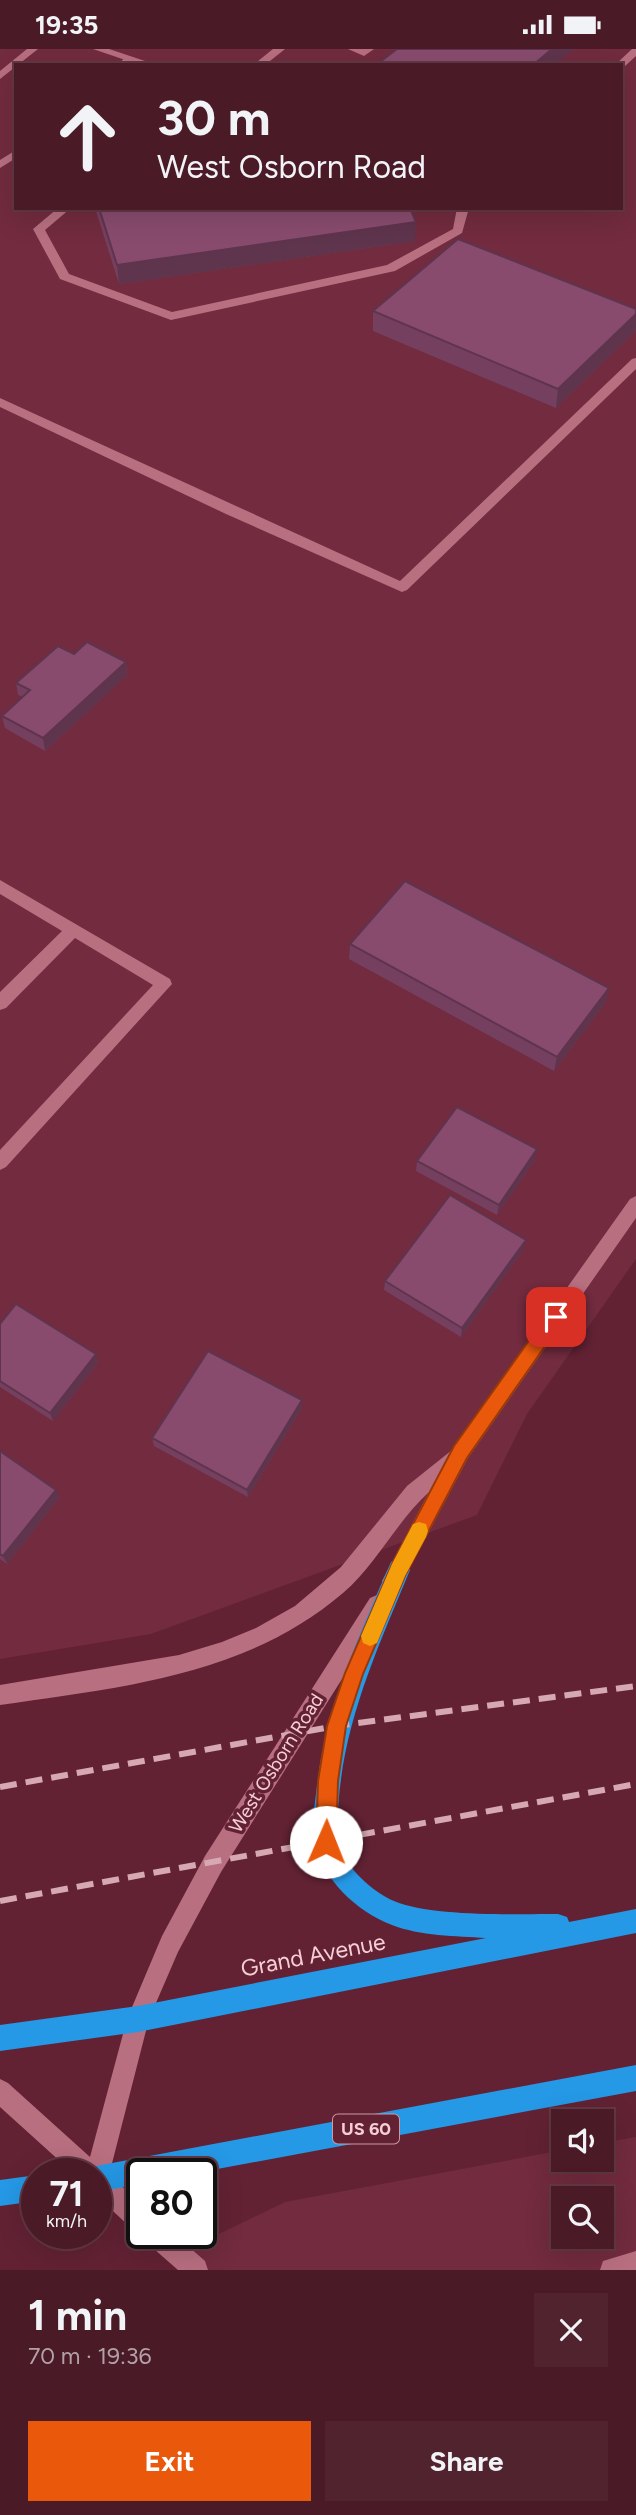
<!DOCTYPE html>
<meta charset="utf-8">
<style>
:root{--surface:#4a1a27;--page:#51232f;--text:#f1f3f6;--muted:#b2a1a7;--line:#613844;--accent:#ea580c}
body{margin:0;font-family:Figtree,sans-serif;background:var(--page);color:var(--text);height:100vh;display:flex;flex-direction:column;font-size:26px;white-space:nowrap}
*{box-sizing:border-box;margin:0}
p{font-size:23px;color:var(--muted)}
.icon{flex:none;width:38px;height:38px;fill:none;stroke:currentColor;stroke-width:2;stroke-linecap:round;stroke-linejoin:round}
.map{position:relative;height:2221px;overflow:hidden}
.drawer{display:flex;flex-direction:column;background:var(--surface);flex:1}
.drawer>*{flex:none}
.guide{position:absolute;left:14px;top:14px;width:609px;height:147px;border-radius:0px;box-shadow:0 7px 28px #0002,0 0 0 2px var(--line);background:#4a1a27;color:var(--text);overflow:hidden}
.fabs{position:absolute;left:551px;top:2060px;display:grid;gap:14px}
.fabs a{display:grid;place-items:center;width:63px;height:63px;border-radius:0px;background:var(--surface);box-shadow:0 7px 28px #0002,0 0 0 2px var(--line);font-size:35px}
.speed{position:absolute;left:21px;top:2109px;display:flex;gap:14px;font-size:35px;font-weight:700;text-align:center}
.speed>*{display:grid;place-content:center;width:91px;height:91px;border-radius:50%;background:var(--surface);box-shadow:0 7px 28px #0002,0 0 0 2px var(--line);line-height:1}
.speed small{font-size:18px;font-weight:400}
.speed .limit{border:4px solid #111;border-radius:10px;background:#fff;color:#111}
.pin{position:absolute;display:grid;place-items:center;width:60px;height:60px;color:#fff;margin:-30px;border-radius:14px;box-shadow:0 4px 10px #0006}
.me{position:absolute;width:77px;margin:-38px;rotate:1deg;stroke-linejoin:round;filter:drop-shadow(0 0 5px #0008)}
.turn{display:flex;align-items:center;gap:24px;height:147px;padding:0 28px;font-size:32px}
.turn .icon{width:91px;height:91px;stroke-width:2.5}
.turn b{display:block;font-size:49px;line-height:60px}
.round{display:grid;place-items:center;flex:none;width:74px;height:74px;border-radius:0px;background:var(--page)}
.summary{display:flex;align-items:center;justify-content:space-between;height:119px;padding:0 28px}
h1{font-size:42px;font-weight:700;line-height:52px}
.primary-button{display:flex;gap:14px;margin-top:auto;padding:14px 28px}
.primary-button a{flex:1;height:80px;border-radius:0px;background:var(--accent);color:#fff;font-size:28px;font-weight:700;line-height:80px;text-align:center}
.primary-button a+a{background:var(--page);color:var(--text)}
.status{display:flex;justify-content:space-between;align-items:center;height:49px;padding:0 35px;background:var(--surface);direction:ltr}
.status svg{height:19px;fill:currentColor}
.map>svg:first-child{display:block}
.built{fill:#722b3f;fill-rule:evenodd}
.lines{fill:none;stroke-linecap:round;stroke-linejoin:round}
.service{fill:#b86f80;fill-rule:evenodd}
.minor{fill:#b86f80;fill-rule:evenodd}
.tertiary{fill:#b86f80;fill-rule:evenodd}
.trunk{fill:#2598e6;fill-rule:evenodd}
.rail{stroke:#d6a9b2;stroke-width:6;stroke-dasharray:17 9;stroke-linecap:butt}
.wall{fill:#75405f}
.shaded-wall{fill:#5f344d}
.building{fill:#884b6e;stroke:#5f344d;stroke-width:2}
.route{fill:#ea580c;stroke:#983908;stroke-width:2}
.slow{fill:#f59e0b}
.labels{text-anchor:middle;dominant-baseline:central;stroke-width:7;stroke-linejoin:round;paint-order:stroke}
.shield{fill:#622234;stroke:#ca9aa5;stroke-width:2}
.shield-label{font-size:18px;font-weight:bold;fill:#f6ced5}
.street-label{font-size:19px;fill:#f6ced5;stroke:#622234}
.near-street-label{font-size:23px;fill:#f6ced5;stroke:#622234}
</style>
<div class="status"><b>19:35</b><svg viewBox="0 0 49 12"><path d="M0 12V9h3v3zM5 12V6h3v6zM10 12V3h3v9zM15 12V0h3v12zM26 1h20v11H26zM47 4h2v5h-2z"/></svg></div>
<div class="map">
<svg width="636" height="2221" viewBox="0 0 636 2221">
<rect width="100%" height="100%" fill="#622234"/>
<!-- built -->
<path class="built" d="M0,0H636V1210L527,1365L477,1466L151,1585L0,1610ZM16,16H621V159H16Z
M636,2088V2221H196L178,2205L285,2153L563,2101L564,2110H602V2094ZM564,2149H602V2188H564Z"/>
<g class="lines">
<!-- service -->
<path class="service" d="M27,0H38L0,30V22Z
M348,0H374L364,7Z
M632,0H636V7L624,18L615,16Z
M126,7L135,9L129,16H118Z
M16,101V109L0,119V111Z
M58,159H71L45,181L69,225L172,263L387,216L453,180L457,159H469L462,184L395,222L171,271L60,230L33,180Z
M636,309V320L407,541L402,543L226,465L0,358V349L400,532L632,310Z
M0,831L170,930L172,935L6,1118L0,1121V1101L153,936L75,889L6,959L0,961V943L62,882L0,845Z
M636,2202V2221H600L603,2212Z"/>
<!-- minor -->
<path class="minor" d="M93,0H109L157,16H140Z
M273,0H285L265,16H253Z
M96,2118L104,2122L142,2155V2184L133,2181L96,2146V2124H86Z
M143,2184H173L205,2212L208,2221H178L146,2193Z"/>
<!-- tertiary -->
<path class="tertiary" d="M636,1147V1169L468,1409L399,1539L392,1542L385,1539L382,1532L429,1443C396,1473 377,1515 343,1544C246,1627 122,1638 0,1656V1636L179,1606L222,1593L256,1579L295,1557L341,1518L407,1437L452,1401L630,1150Z
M377,1546L384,1549L387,1556L384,1563L221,1823L178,1903L149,1970L108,2130L104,2138L96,2142V2124H73L0,2058V2030L8,2034L90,2108L127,1970L162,1887L205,1807L370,1549Z"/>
<!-- trunk -->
<path class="trunk" d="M399,1510L407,1513L410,1521C379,1596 346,1667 339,1748C338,1763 335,1781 339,1796C346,1819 373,1843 394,1852C431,1868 516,1865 558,1865L567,1868L569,1873L636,1860V1884L138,1983L0,2002V1976L138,1957L486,1889C456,1887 420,1887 392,1876C356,1862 323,1831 315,1793C311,1778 314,1761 316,1745C324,1663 358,1588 391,1513Z
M636,2016V2042L196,2124H142V2135L96,2143V2124H85L87,2121L96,2117Z
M37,2126V2152L0,2157V2131Z"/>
<!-- rail -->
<path class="rail" d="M0,1738L336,1677L636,1637
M0,1852L636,1735"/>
</g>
<!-- wall -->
<path class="wall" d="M95,159H410L415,192L119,235Z
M373,262L636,281L556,359L373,282Z
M74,605L126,613L127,626L45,702L5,679L2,667L23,648L18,646L16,634Z
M350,895L609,939L605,954L554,1022L349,910Z
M535,1111L497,1166L416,1122L417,1112Z
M523,1201L461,1288L384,1241L385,1232Z
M0,1275L96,1305L98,1314L53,1372L0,1338Z
M302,1359L248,1448L154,1397L152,1389Z
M0,1402L56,1441L59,1449L7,1515L0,1510Z"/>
<!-- shaded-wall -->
<path class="shaded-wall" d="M552,0H574L554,16H533Z
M416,173L415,192L119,235L117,216Z
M636,265V281L556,359L558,340Z
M126,613L127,626L45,702L43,689Z
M609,939L605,954L554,1022L557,1008Z
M537,1100L535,1111L497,1166L499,1156Z
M526,1191L523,1201L461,1288L462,1279Z
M96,1305L98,1314L53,1372L50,1364Z
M302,1351V1359L248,1448L247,1441Z
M56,1441L59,1449L7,1515L3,1507Z"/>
<!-- building -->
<path class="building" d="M397,0H552L533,16H376Z
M99,159H410L416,173L117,216Z
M458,190L636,260V265L558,340L373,262Z
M87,593L126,613L43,689L2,667L30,641L16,634L58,597L74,605Z
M405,832L609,939L557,1008L350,895Z
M457,1058L537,1100L499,1156L417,1112Z
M450,1146L526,1191L462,1279L385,1232Z
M16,1255L96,1305L50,1364L0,1332V1275Z
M208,1302L302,1351L247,1441L152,1389Z
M0,1402L56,1441L3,1507L0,1505Z"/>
<!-- route -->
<path class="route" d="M556,1260L562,1262L565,1268L562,1273L467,1409L405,1527L363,1625L346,1677L338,1732L336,1793L333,1800L326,1803L319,1800L316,1793L318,1732L327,1677L345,1624L392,1515L454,1397L550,1262Z"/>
<!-- slow -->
<path class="slow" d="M419,1473L426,1475L428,1482L426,1488L405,1527L377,1594L370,1597L363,1594L361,1587L392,1515L413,1475Z"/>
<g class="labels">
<!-- shield labels -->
<rect class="shield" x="333" y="2065.5" width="66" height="29" rx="5"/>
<g class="shield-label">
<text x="366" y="2080">US 60</text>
</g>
<!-- street labels -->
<g class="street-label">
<text transform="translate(276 1714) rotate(-58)">West Osborn Road</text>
</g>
<!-- near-street labels -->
<g class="near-street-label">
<text transform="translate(313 1906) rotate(-11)">Grand Avenue</text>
</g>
</g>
</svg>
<div class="fabs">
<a><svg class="icon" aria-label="sound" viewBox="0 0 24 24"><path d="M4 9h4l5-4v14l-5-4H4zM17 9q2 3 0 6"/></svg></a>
<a><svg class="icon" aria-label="search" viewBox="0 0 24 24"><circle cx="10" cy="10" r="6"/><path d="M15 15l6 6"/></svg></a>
</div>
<div class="speed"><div>71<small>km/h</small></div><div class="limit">80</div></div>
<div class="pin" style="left:556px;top:1268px;background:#d93025"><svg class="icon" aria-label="arrive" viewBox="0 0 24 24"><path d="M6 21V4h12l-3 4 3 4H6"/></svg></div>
<svg class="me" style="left:326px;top:1793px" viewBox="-20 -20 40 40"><circle r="19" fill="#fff"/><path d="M0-13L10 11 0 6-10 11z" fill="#ea580c"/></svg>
<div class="guide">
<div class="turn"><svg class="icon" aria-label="ahead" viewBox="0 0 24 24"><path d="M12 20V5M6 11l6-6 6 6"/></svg><div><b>30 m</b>West Osborn Road</div></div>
</div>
</div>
<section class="drawer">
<div class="summary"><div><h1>1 min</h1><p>70 m · 19:36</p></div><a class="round"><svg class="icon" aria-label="close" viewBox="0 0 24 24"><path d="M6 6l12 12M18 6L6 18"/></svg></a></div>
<div class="primary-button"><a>Exit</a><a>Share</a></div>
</section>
